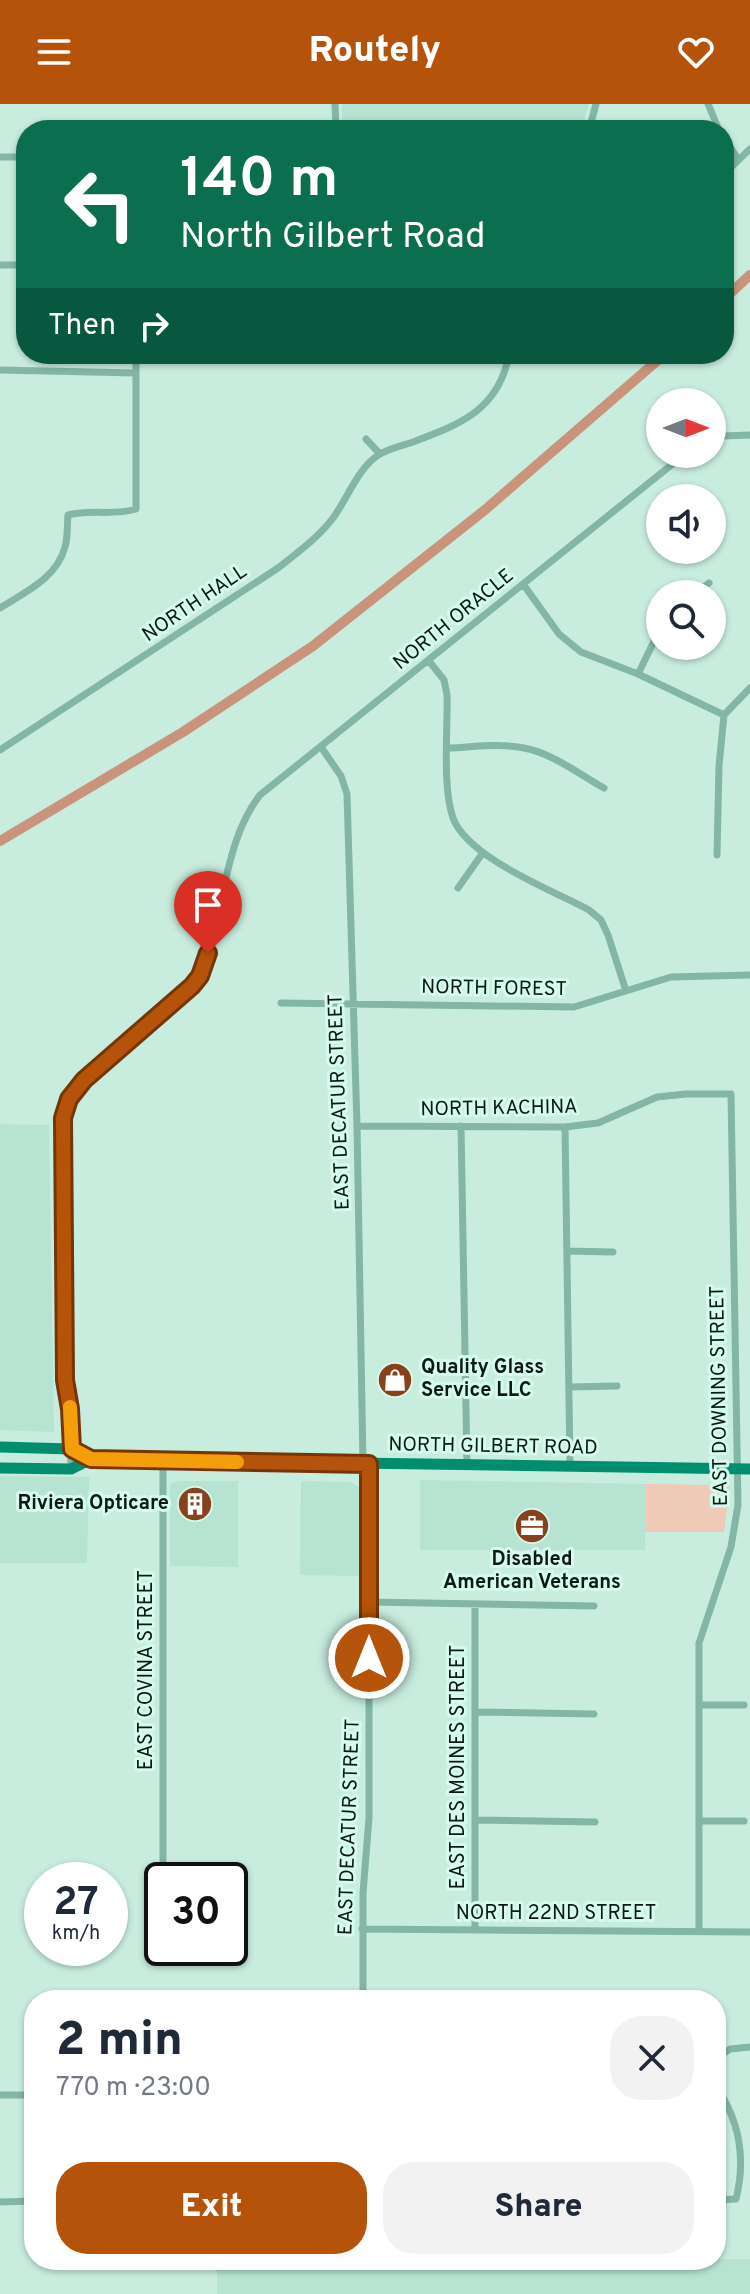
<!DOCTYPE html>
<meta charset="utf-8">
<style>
:root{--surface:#fff;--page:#f2f2f3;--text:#1f2937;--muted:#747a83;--accent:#b45309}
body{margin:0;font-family:Overpass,sans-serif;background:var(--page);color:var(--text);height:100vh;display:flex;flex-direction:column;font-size:30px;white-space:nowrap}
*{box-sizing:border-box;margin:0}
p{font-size:26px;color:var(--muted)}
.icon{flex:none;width:44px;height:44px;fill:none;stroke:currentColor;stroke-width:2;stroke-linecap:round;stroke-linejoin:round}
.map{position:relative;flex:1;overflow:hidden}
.details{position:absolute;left:24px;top:1886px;width:702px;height:280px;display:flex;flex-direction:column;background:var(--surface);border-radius:32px;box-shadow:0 2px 6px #0004}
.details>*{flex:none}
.hud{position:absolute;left:16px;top:16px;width:718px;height:244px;border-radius:32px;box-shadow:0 2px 6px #0004;background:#0b6e4f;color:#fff;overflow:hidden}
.needle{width:52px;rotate:90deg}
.fabs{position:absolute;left:646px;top:284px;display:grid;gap:16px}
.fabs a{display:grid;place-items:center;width:80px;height:80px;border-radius:50%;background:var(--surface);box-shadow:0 2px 6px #0004;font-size:40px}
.speed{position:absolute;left:24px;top:1758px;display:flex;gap:16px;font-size:40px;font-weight:700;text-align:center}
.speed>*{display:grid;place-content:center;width:104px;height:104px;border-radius:50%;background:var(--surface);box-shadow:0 2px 6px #0004;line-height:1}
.speed small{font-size:20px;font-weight:400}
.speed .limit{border:4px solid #111;border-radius:12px;background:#fff;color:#111}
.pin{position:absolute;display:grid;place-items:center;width:68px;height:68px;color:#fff;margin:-82px -34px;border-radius:50% 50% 50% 0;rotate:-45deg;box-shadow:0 0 8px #0007}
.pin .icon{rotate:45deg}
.me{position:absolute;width:88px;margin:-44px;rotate:0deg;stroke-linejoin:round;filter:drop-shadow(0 0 6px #0008)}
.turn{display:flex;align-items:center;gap:28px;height:168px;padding:0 32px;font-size:36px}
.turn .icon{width:104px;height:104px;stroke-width:2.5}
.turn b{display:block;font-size:56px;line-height:68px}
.then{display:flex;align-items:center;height:76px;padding:0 32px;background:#0003;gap:16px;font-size:30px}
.round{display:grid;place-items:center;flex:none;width:84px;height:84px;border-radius:32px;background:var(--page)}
.overview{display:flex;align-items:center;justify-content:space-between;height:136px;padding:0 32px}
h1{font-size:48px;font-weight:800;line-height:60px}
.action{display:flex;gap:16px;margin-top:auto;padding:16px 32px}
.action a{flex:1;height:92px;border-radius:32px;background:var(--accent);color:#fff;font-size:32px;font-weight:800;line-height:92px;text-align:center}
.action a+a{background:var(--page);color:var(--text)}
header{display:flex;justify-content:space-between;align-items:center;height:104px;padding:0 32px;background:var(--accent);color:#fff;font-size:36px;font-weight:800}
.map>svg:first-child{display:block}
.built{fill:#b6e3d2}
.green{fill:#f0cab9}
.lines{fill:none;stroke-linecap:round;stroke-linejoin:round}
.canal{stroke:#c9947b;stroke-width:10}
.minor{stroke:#83b6a4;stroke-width:7}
.primary{stroke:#008e6f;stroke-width:11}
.route-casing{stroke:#753606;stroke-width:20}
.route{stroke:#b45309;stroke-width:14}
.slow{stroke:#f59e0b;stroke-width:14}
.labels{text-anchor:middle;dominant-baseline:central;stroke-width:6;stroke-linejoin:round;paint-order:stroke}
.street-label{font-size:20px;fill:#0c1915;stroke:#d5fbec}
.poi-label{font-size:20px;font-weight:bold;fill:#0c1915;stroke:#d5fbec;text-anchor:start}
</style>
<header><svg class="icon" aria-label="menu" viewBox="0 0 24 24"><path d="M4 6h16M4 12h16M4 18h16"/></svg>Routely<svg class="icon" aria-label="heart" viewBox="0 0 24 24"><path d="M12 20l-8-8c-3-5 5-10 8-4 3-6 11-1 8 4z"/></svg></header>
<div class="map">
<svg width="750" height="2190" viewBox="0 0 750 2190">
<rect width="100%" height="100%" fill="#c8eddf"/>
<!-- built -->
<path class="built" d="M342,0H589L581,26H342Z
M0,1020L49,1021L54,1328L0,1326Z
M0,1372L89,1373L87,1459H0Z
M420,1376L646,1380L645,1446H420Z
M177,1377H238V1463L170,1462V1380Z
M301,1377L350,1378L359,1383L360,1472L300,1471Z
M750,2155V2190H217V2156Z"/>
<!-- green -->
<path class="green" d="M646,1380L730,1381L724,1428H645Z"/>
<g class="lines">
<!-- canal -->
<path class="canal" d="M724,195L750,171
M0,737L183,628L313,542L486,405L665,250"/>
<!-- minor -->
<path class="minor" d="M335,0L336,26
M708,0L719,26
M589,26L596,0
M724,34L738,55
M0,53H26
M724,70L750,45
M0,161H26
M0,266L136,269
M366,335L380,350
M712,336L723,332L750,331
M523,480L559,530L581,548L638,570L724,611
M695,490L709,479
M0,504C25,488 57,474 65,443C68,433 67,421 68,411C90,405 114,412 136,405V250
M429,557L444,576L447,591C448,626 442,682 453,714C468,754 552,786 589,806L601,816L608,831L626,887
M638,570L660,525
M321,643L341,672L347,690L357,1022L363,1360
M448,644C473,643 500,639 524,644C552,649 579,670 604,684
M0,646L278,464C297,449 318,434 333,414C348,394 358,363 380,350C389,345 400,342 410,339C458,321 499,307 509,250
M717,751L719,662L724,611L750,584
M458,784L482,750
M281,899L574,903L671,873L750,871
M357,1022L565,1023L598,1019L657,993L686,990H731L738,1401L731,1443L699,1539V1827
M461,1022L467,1361
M565,1023L570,1362
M567,1147L613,1148
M569,1283L617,1282
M71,1365L70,1305L65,1276L63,1014L69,995L84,976L192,882C205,865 209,845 214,825C226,780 231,728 260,691L685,350
M369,1498L594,1502
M475,1500V1826
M699,1601H744
M475,1608L594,1610
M476,1716L595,1718
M699,1717H744
M163,1776V1357
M362,1825L750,1828
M363,1896V1789L369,1714V1360
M716,1954L730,1945L750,1943
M716,1982C739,2016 746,2055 736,2095L716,2096
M0,1991H34
M0,2098L34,2097"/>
<!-- primary -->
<path class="primary" d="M0,1343L72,1345L91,1355
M0,1364L71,1365L91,1355L750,1365"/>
</g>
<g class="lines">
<!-- route casing -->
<g class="route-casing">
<path id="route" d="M208,849L200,872L192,882L84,976L69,995L63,1014L65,1276L70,1305L72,1345L91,1355L369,1360V1554"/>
</g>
<!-- route -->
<use href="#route" class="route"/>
<!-- slow -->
<path class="slow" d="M70,1303L72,1345L91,1355L237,1358"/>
</g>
<!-- icons -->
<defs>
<g id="shop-disc" transform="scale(1.8)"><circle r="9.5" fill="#88411d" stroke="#d5fbec"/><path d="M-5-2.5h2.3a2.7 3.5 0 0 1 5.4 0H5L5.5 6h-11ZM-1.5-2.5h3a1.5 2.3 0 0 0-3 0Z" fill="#fff"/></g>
<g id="building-disc" transform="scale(1.8)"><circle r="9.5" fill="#88411d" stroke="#d5fbec"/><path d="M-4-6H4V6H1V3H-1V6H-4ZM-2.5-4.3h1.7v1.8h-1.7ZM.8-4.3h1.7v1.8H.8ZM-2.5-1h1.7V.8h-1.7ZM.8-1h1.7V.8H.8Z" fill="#fff"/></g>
<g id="office-disc" transform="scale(1.8)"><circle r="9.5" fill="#88411d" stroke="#d5fbec"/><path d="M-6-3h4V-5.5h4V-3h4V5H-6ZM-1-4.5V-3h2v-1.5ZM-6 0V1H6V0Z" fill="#fff"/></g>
</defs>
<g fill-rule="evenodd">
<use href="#shop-disc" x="395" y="1276"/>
<use href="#building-disc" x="195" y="1400"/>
<use href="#office-disc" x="532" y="1422"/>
</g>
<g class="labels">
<!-- street labels -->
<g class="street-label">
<text transform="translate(195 500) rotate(-34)">NORTH HALL</text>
<text transform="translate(454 516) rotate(-39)">NORTH ORACLE</text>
<text transform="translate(494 885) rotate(1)">NORTH FOREST</text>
<text transform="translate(340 998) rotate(-92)">EAST DECATUR STREET</text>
<text transform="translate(499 1005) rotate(-1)">NORTH KACHINA</text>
<text transform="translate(720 1292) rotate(-91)">EAST DOWNING STREET</text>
<text transform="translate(493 1343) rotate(1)">NORTH GILBERT ROAD</text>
<text transform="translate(147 1566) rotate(-90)">EAST COVINA STREET</text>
<text transform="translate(459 1663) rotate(-90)">EAST DES MOINES STREET</text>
<text transform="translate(350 1723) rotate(-88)">EAST DECATUR STREET</text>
<text x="556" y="1810">NORTH 22ND STREET</text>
</g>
<!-- poi labels -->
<g class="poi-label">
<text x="421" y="1264">Quality Glass<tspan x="421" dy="23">Service LLC</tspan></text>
<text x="169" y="1400" text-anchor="end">Riviera Opticare</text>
<text x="532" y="1456" text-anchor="middle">Disabled<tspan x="532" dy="23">American Veterans</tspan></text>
</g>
</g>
</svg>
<div class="fabs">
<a><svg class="needle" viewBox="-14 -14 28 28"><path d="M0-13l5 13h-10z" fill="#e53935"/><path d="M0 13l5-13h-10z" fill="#747a83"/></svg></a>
<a><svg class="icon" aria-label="sound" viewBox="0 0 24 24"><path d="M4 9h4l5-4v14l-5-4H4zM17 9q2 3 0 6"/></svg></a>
<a><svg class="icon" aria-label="search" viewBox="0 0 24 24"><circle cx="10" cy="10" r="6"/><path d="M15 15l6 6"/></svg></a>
</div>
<div class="speed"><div>27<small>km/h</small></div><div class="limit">30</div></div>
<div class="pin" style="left:208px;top:849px;background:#d93025"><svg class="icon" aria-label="arrive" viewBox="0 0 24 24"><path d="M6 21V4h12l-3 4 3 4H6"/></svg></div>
<svg class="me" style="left:369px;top:1554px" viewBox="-20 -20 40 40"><circle r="17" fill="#b45309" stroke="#fff" stroke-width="3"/><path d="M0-11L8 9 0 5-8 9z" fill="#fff"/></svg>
<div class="hud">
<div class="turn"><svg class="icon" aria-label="left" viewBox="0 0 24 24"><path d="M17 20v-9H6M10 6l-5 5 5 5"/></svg><div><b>140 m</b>North Gilbert Road</div></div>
<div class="then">Then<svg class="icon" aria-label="right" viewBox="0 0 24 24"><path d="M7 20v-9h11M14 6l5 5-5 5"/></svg></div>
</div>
<section class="details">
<div class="overview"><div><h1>2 min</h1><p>770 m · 23:00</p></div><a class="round"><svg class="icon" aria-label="close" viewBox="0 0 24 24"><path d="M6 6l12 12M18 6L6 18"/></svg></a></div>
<div class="action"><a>Exit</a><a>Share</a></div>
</section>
</div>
